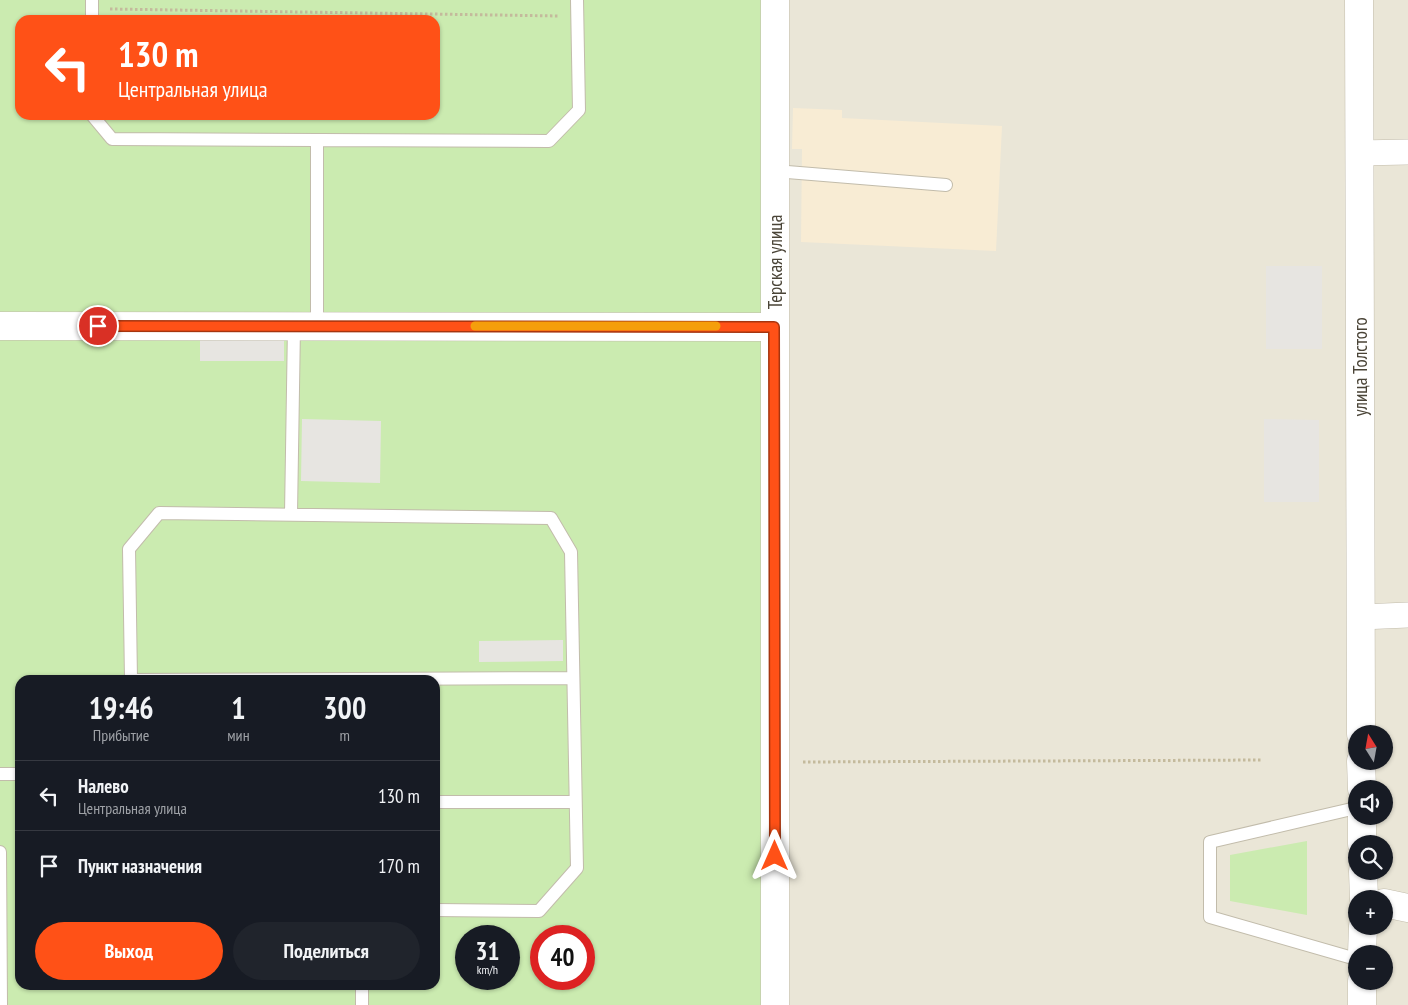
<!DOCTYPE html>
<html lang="ru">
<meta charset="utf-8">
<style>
:root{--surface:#171b24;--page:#20242c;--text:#f1f3f6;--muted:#9ea1a6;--line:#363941;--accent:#ff5117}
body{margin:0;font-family:"PT Sans Narrow",sans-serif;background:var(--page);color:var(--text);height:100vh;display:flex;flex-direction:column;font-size:19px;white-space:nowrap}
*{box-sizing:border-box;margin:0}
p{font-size:16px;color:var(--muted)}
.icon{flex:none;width:28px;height:28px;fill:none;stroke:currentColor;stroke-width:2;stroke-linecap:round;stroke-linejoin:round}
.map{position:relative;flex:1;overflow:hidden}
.side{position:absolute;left:15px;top:675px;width:425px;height:315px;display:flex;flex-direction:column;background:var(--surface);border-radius:15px;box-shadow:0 1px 4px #0004}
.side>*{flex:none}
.banner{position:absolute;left:15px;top:15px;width:425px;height:105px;border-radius:15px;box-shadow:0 1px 4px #0004;background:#ff5117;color:#fff;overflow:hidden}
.needle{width:32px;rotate:349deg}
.controls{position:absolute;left:1348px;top:725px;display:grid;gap:10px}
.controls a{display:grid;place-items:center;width:45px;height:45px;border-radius:50%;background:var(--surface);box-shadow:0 1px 4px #0004;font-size:25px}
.speed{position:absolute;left:455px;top:925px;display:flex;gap:10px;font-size:25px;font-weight:700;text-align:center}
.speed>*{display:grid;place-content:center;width:65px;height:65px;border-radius:50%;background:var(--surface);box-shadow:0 1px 4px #0004;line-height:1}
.speed small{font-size:12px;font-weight:400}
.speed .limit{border:8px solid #d22;background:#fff;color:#111}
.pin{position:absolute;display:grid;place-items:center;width:42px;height:42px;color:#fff;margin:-21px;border:2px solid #fff;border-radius:50%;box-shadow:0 1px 5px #0007}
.me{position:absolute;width:55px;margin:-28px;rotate:0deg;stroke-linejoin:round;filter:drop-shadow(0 0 4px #0008)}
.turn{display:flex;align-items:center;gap:18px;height:105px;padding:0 20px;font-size:22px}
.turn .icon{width:65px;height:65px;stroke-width:2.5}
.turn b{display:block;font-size:35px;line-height:42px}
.eta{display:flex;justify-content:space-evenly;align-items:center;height:85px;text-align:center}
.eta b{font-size:30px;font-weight:700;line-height:35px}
.cta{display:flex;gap:10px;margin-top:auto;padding:10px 20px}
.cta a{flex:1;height:58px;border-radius:30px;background:var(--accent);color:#fff;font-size:20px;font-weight:700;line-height:58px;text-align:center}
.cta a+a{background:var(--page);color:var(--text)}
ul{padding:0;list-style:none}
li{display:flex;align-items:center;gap:15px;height:70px;padding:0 20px;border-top:1px solid var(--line)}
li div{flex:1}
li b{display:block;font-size:19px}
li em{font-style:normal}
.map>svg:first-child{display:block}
.residential{fill:#eae6d7;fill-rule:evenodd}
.commercial{fill:#f8ecd4}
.green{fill:#cbebb0;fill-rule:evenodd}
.parking{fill:#e7e5e1}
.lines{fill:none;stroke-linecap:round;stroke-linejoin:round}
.service-casing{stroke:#c2bcab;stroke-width:14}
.minor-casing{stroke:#c2bcab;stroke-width:26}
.tertiary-casing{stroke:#c2bcab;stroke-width:29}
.path{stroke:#c4ba9c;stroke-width:3;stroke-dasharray:2.5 2.5;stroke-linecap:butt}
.service{stroke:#fff;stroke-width:12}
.minor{stroke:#fff;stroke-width:25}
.tertiary{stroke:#fff;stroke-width:28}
.route-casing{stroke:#a6350f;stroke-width:12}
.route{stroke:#ff5117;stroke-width:9}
.slow{stroke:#f59e0b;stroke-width:9}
.labels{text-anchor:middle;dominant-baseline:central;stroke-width:5;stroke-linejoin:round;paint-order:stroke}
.street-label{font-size:19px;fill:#4a4437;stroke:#fff}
</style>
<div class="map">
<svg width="1408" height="1005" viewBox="0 0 1408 1005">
<rect width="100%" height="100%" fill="#f5f3e9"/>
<!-- residential -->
<path class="residential" d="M0,0H1408V1005H0ZM20,20H435V115H20ZM20,680H435V985H20ZM1356,734H1384V761H1356ZM1356,789H1384V816H1356ZM1356,844H1384V871H1356ZM1356,899H1384V926H1356ZM466,936H509V979H466ZM541,936H584V979H541ZM1356,954H1384V981H1356Z"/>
<!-- commercial -->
<path class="commercial" d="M793,108L842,110V118L1002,126L996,251L801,242L802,149H792Z"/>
<!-- green -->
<path class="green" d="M0,0H775V1005H0ZM20,20H435V115H20ZM20,680H435V985H20ZM466,936H509V979H466ZM541,936H584V979H541Z
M1307,841V915L1230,901V855Z"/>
<!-- parking -->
<path class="parking" d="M1266,266H1322V349H1266Z
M200,340H284V361H200Z
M302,419L381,421L380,483L301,481Z
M1264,419L1319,420V502H1264Z
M563,640V661L479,662V641Z"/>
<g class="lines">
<!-- service casing -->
<g class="service-casing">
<path id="service" d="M92,0V20
M92,115L112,139L549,141L579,110L577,0
M775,171L946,185
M317,326V140
M291,514L294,326
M0,774H20
M435,802H575
M1356,808L1210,842V917L1356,959
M0,852L1,1005
M435,910L539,911L577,868L571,552L551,518L159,513L129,549L131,680L573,678
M362,985V1005"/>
</g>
<!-- minor casing -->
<g class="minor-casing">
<path id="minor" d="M1359,153L1408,152
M1361,617L1408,615"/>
</g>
<!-- tertiary casing -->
<g class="tertiary-casing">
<path id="tertiary" d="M775,0V1005
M1359,0L1361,734
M0,326L775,327
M1361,761L1362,789
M1362,816V844
M1363,871L1364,899
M1384,903L1408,908
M1362,954L1363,926
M1362,981V1005"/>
</g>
<!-- path -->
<path class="path" d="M110,9L559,16
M803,762L1263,760"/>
<!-- service -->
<use href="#service" class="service"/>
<!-- minor -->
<use href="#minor" class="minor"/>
<!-- tertiary -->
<use href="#tertiary" class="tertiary"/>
</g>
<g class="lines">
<!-- route casing -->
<g class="route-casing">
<path id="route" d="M98,326L774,327L775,856"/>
</g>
<!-- route -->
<use href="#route" class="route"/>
<!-- slow -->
<path class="slow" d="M475,326H716"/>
</g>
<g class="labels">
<!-- street labels -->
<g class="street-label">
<text transform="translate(775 262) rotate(-90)">Терская улица</text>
<text transform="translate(1360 367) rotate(-90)">улица Толстого</text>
</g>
</g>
</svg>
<div class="controls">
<a><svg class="needle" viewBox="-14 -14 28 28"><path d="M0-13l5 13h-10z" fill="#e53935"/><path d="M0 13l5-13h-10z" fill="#9ea1a6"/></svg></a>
<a><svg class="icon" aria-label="sound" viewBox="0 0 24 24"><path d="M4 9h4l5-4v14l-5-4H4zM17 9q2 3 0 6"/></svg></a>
<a><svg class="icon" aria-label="search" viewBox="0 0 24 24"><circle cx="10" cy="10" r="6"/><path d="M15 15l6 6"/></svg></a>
<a>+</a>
<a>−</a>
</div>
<div class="speed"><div>31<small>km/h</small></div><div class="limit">40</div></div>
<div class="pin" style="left:98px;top:326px;background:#d93025"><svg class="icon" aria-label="arrive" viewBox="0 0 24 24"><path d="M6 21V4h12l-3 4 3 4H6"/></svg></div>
<svg class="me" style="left:775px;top:856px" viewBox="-20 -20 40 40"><path d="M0-17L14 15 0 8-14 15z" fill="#ff5117" stroke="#fff" stroke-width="4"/></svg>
<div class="banner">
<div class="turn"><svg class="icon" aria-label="left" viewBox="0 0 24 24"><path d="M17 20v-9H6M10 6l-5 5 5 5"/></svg><div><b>130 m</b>Центральная улица</div></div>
</div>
<section class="side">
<div class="eta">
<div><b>19:46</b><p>Прибытие</p></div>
<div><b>1</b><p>мин</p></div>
<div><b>300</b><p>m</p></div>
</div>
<ul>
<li><svg class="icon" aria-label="left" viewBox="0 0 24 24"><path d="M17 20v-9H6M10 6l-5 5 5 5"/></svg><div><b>Налево</b><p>Центральная улица</p></div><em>130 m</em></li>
<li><svg class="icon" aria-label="arrive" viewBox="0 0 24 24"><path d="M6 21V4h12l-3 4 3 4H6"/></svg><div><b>Пункт назначения</b></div><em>170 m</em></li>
</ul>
<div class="cta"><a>Выход</a><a>Поделиться</a></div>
</section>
</div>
